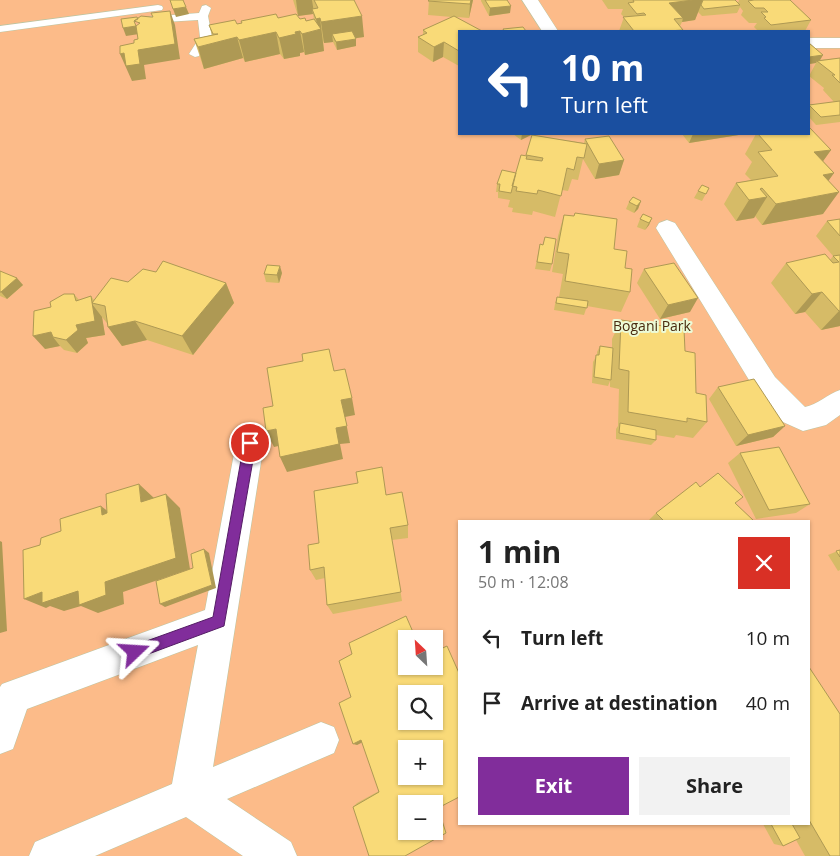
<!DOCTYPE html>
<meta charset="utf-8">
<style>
:root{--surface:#fff;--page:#f2f2f2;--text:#222;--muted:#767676;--accent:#812d9b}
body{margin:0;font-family:"Open Sans",sans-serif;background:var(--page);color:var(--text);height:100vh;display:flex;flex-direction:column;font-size:19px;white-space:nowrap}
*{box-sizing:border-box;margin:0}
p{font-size:16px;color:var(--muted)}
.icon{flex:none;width:28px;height:28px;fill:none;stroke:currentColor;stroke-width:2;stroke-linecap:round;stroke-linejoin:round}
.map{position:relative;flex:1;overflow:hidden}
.details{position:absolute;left:458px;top:520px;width:352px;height:305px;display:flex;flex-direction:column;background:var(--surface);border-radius:0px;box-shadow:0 1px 4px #0004}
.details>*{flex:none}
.hud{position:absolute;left:458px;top:30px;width:352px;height:105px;border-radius:0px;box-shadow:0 1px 4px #0004;background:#1a4fa0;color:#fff;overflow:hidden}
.needle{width:32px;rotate:335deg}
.controls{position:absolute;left:398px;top:630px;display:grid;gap:10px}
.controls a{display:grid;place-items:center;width:45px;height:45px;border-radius:0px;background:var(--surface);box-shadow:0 1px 4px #0004;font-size:25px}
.pin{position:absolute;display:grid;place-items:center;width:42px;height:42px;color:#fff;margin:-21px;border:2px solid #fff;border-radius:50%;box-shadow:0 1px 5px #0007}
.me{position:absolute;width:55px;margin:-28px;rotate:70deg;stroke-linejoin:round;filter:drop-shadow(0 0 4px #0008)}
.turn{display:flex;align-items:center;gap:18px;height:105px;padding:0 20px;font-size:22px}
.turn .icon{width:65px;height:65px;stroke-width:2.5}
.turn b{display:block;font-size:35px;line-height:42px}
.round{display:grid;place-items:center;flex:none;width:52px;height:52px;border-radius:0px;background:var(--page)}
.head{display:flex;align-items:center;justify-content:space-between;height:85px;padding:0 20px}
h1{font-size:30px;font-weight:700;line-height:38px}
.button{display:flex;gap:10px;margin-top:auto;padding:10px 20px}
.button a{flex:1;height:58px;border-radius:0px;background:var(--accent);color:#fff;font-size:20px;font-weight:700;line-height:58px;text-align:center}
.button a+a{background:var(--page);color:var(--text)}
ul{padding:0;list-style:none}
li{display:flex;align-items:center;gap:15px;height:65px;padding:0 20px}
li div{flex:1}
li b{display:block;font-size:19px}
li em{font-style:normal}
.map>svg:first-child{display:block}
.green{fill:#fcbb89;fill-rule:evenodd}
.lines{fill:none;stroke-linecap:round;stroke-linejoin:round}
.lane-casing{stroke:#b8c6a4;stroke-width:1}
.street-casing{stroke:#b8c6a4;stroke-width:1}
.lane{fill:#fff;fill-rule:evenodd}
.street{fill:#fff;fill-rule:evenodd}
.wall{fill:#d6bb67}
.shaded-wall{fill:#ae9954}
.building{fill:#f9da78;stroke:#ae9954;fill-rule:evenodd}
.route{fill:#812d9b;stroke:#541d65}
.labels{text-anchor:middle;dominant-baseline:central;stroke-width:4;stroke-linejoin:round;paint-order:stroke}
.park-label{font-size:14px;fill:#492a0f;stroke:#ecfbd7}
</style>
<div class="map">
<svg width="840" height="856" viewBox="0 0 840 856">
<rect width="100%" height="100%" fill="#ecfbd7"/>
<!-- green -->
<path class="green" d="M0,0H840V856H0ZM459,31H809V134H459ZM459,521H809V824H459ZM406,639H434V666H406ZM406,694H434V721H406ZM406,749H434V776H406ZM406,804H434V831H406Z"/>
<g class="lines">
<!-- lane casing -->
<g class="lane-casing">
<path id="lane" d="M158,5L162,6L163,8L162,10L0,32V26Z
M206,5L211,8L208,16L212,37L199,56L195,57L189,54L200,37L198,20L148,23L143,20L148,17L199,13L202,6Z"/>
</g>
<!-- street casing -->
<g class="street-casing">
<path id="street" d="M522,0H538L558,31H542Z
M809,38H840V48H809Z
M667,220L675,223L775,377L805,407C817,405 828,394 840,390V415L826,425L803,431L783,422L757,393L656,228L659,223Z
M250,431L260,434L264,443L213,767L321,722L334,727L339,740L334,753L227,799L291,842L297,856H243L186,817L95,856H29L35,842L172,784L198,645L27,709L13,749L0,754V687L2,684L205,610L236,443L240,434Z"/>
</g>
<!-- lane -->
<use href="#lane" class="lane"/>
<!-- street -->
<use href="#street" class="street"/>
</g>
<!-- wall -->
<path class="wall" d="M293,0H354L364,37L355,38L356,46L337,50L333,42L324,43L323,40L324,51L305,55L304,52L300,53V56L284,59L280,54L245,62L243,58L204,69L194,39L212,35L209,25L237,24L242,23L241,21L278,18L300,19L306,21L314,19L313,14L298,16Z
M429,0H473L469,18L457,17L459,31V66L443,57L433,62L418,52V37L423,35V30L452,17L428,15Z
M481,0H507L510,13L489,16L481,1Z
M602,0H735L738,3L739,0H790L811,20L805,31H758L754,27L757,23H749L741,15L743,11L740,7L737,13L702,16L698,12L695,20L682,22L680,26L683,31H619L624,17L621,14L623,9H608Z
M809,43L823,55L819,60L840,58V122L816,125L809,117V105L834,102L823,90L824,88L809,76L816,63L809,64Z
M513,134H533L521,140Z
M682,134H745L689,143Z
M756,134H809L831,150L823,161L834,173L828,181L823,214L762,225L755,216L754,218L736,221L724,204L736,183L751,180L745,174L752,162L745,154Z
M532,135L584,143L585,139L624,160L619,175L595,179L583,159L578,180L572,179L568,191L562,190L555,217L533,211L532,215L512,212L513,208L508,207L510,200L498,198V192H496L497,184L516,173L526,156Z
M709,188L702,201L694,198L698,191Z
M641,201L638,209L634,213L626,209L629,202Z
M564,215L614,249L625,268L630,292L621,312L587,306L584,315L554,310L555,304L557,297H559L563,274L552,272L558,236Z
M652,218L649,225L645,230L637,227L640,219Z
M840,219V326L821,330L805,312L795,314L771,283L786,263L830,260L833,256L816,236L827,221Z
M545,237L552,264L550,271L535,269L540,244L543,245Z
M644,269L690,312L660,319L637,283Z
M0,271L23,285L7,299L0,296Z
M156,272L226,283L234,303L193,355L147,340L122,346L108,327L107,323L106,322L102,317L105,335L86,338L88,343L77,353L64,350L60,346L45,349L51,307L74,294L79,300L91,296L94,300L128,282Z
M282,273L279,283L266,282L264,274Z
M621,320L685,351L696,393L707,422L693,438L676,435L674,438L656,435V440L651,445L616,439V429L618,426L619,389L610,387V381L608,386L592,383L593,362L597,355V352L600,346L612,348V339Z
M718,387L785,426L773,437L736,446L709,399Z
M740,453L810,504L796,513L756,519L728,463Z
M700,487L735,503L754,521H648L656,513Z
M386,495L408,525V538L392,540L402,601L333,614L327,605L325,578L316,580L310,570L319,543Z
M840,550V570L838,571L828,555Z
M809,667L840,856H805L796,840L783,846L774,844L763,824H809Z
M339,703L438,808L353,807L357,803L379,791L362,742L357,745Z"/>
<!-- shaded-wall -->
<path class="shaded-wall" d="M296,0H312L314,13L312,9L313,14L298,16Z
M471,0H473L469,18L470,4Z
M693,0H703L695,20L682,22L683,18L669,3Z
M511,6L510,13L489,16L490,8Z
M186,7L189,14L176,17L173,9Z
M170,11L175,25L180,59L144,65L146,79L132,81L120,54L138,50Z
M362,16L364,37L335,41L332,34L333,42L324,43L321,22Z
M320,18L324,51L305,55L302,34L318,30L316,19Z
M136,26L139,34L126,36L123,28Z
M300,31L304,52L300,53V56L284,59L279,38L295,32Z
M276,32L280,54L245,62L239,40Z
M237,37L243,58L204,69L198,47Z
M356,39V46L337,50L336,42Z
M444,42L443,57L433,62L434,47Z
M823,55L819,62L817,61L816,63L809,64V57Z
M522,134H533L521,140Z
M693,134H745L689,143Z
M831,150L816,171L814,152Z
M624,160L619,175L595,179L599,164Z
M834,173L819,194L823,175Z
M762,188L756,199L767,197L754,218L736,221L749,200L760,189Z
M839,192L823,214L762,225L776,204Z
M641,201L638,209L634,213L637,206Z
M652,218L649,225L645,230L649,223Z
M280,266L282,273L279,283L277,275Z
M17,278L23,285L7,299L1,292Z
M226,283L234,303L193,355L182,336Z
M822,292L805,312L795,314L812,294Z
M698,298L690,312L660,319L668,305Z
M92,304L102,317L105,335L86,338L88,343L77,353L66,340L76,325Z
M839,311H840V326L821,330Z
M135,321L147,340L122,346L108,327Z
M51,332L53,337L60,346L45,349L33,336Z
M352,398L355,415L345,417L350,443L340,444L343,459L287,472L280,457L336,428L341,400Z
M785,426L773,437L736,446L748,435Z
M276,429L283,445L274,447L266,431Z
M139,484L154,498L156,516L141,502Z
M166,494L180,508L190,569L123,592L124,604L98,613L81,606L64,611L50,606L46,608L24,599L42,592L105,582Z
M101,506L118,519L102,515Z
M0,541L2,542L7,631L0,633Z
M204,549L209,553L216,588L165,607L160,604L212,585Z
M361,740L365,741L357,745L353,744Z"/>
<!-- building -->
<path class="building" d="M170,0H183L186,7L173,9Z
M314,0H354L362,16L321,22L320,18L316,19L312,9L318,8Z
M429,0H471L470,4L428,1Z
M485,0H507L511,6L490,8Z
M633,0H693L669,3L683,18L674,19L683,30L668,31H634L623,17L646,15L644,13L637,14L628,3L634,2Z
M703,0H735L740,5L704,9L701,5Z
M754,0H790L811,20L771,25L764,18L766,17L761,12H768L764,8H755L748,1Z
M170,11L175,44L138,50L140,64L126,66L124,53L120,54V46L134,43V40L138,39L136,26L140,23L134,21L141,16L151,17H153L151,13Z
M276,14L278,18L296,14L300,19L305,18L306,21L314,19L321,29L302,34L300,31L295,32L296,34L279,38L276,32L239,40L237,37L198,47L194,39L218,34H213L209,25L235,20L237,24L242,23L241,21Z
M454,16L482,31H459V51L444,42L434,47L418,37L427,33L423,30Z
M137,17L138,19L134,21L136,26L123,28L121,19Z
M523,27L526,31H504L503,29Z
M352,31L356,39L336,42L332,34Z
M809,43L823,55L809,57Z
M840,58V83L832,75H835L817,61Z
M840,101V115L821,117L809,105Z
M809,127L831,150L814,152L834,173L823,175L839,192L776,204L762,188L760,189L767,197L749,200L736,183L778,176L758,152L772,150L758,134H809Z
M532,135L587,144L584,158L577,157L574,170L567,168L561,196L538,190L537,194L516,191L517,187L512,186L521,155L527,156L526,159L542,161L543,158L526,155Z
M609,136L624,160L599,164L585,139Z
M502,170L516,173L511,193L499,191L500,184H497Z
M702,185L709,188L706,194L698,191Z
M633,197L641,201L637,206L629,202Z
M575,213L617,219L614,249L627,251L625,268L632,269L630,292L565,281L569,254L557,252L564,215L574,216Z
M643,214L652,218L649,223L640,219Z
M840,219V236L827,221Z
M545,237L556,239L552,264L537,262L540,244L543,245Z
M825,254L833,263L839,262L833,256L840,255V311H839L822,292L812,294L786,263Z
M163,261L226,283L182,336L135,321L108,327L105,306L92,303L111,278L128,282L143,269L156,272Z
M674,263L698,298L668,305L644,269Z
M267,265L280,266L277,275L264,274Z
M0,271L17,278L1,292H0Z
M64,294H74L76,301L91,296L95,321L76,325L78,330L66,340L53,337L51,332L33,336L34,311L51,307L50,302Z
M557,297L588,301L587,308L556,303Z
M621,320L684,329L685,351L695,353L696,393L706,395L707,422L687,418V422L628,412L629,371L619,369Z
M600,346L613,348L611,380L594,377L596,355H599Z
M329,349L334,371L345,369L352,398L341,400L347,426L336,428L339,444L280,457L276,429L266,431L263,408L273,406L267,368L303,361L302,354Z
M754,379L785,426L748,435L718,387Z
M620,423L656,430V440L619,433Z
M779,447L810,504L769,510L740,453Z
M382,467L386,495L402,492L408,525L390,528L401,592L327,605L324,567L310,570L308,545L319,543L314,491L358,483L356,472Z
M718,473L743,497L735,503L754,521H664L656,513L696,482L700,487Z
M139,484L141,502L166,494L176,558L105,582L106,595L79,605L78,591L42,603V592L24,599L23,550L40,545L41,538L61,531L60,519L101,506L102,515L107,513L106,494Z
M204,549L212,585L160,604L156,581L193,568L191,554Z
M840,550V557L836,551Z
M406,616L416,639H406V666H434V652L447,646L459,673V797L438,808L446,833L405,856H369L353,807L379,792L361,740L353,744L339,703L351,697L339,661L352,654L349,643ZM406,694H434V721H406ZM406,749H434V776H406ZM406,804H434V831H406Z
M809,667L840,714V856H830L809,820Z
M771,824H792L800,838L783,846Z"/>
<!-- route -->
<path class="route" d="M250,438L254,439L256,443L224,626L135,659L130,657L128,652L130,647L213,617L244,443L246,439Z"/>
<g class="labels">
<!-- park labels -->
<g class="park-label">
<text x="652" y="325">Bogani Park</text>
</g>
</g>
</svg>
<div class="controls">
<a><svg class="needle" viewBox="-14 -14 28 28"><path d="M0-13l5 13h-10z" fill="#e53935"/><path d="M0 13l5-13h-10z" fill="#767676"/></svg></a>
<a><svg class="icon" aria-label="search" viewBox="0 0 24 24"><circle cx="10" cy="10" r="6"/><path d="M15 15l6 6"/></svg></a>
<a>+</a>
<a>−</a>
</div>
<div class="pin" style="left:250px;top:443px;background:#d93025"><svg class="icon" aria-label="arrive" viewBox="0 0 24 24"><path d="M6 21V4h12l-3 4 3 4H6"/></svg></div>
<svg class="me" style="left:135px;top:652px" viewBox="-20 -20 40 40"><path d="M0-17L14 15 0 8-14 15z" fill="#812d9b" stroke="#fff" stroke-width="4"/></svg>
<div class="hud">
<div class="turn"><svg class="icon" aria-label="left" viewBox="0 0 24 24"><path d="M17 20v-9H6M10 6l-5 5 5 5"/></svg><div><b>10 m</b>Turn left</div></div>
</div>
<section class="details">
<div class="head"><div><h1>1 min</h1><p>50 m · 12:08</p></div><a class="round" style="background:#d93025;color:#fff"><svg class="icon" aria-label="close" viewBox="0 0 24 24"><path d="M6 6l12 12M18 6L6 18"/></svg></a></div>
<ul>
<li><svg class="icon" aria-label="left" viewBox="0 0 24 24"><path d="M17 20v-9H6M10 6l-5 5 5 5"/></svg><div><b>Turn left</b></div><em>10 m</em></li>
<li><svg class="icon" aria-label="arrive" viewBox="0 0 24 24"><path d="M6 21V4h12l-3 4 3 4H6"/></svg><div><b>Arrive at destination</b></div><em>40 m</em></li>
</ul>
<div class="button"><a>Exit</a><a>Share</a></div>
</section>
</div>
